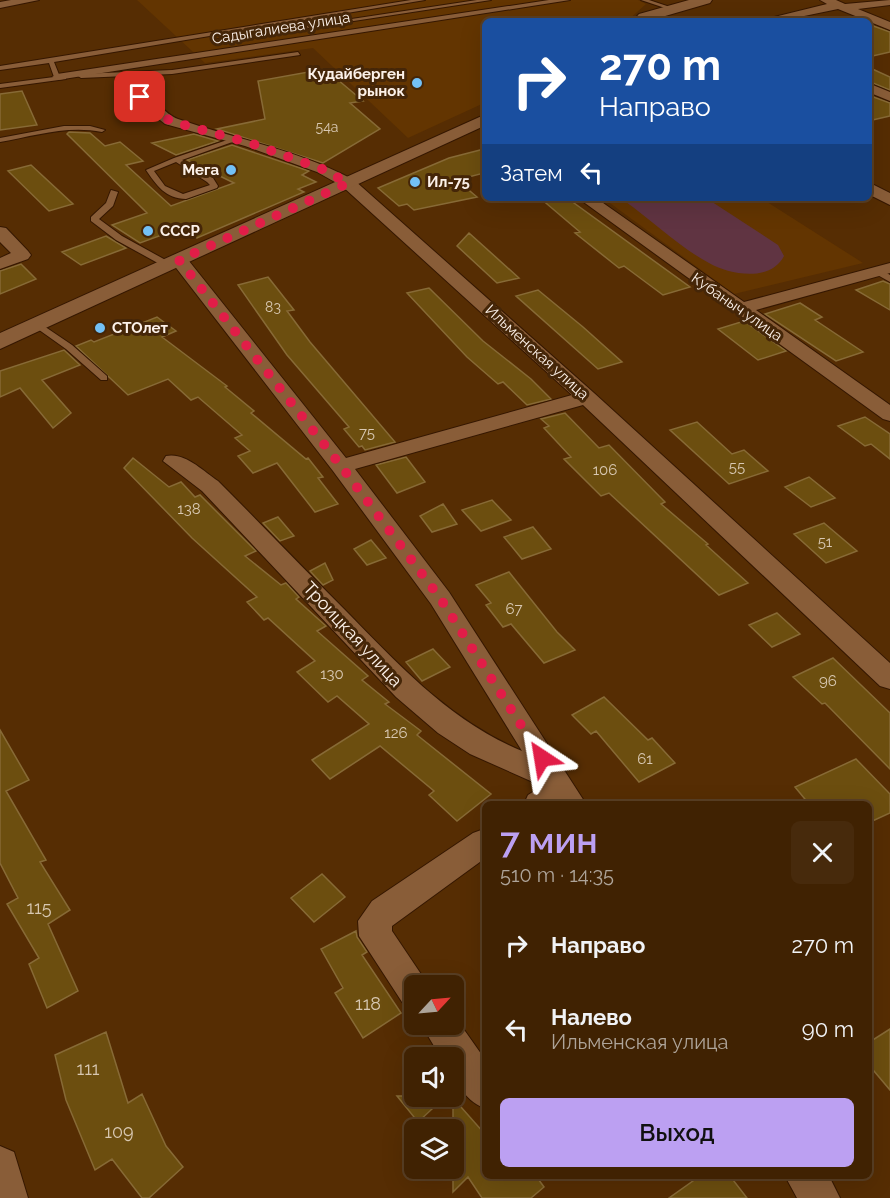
<!DOCTYPE html>
<html lang="ru">
<meta charset="utf-8">
<style>
:root{--surface:#402202;--page:#472a0c;--text:#f1f3f6;--muted:#aea499;--line:#593f24;--accent:#bca0f2}
body{margin:0;font-family:Raleway,sans-serif;background:var(--page);color:var(--text);height:100vh;display:flex;flex-direction:column;font-size:22px;white-space:nowrap}
*{box-sizing:border-box;margin:0}
p{font-size:20px;color:var(--muted)}
.icon{flex:none;width:33px;height:33px;fill:none;stroke:currentColor;stroke-width:2;stroke-linecap:round;stroke-linejoin:round}
.map{position:relative;flex:1;overflow:hidden}
.sheet{position:absolute;left:482px;top:801px;width:390px;height:378px;display:flex;flex-direction:column;background:var(--surface);border-radius:9px;box-shadow:0 6px 24px #0002,0 0 0 2px var(--line)}
.sheet>*{flex:none}
.hud{position:absolute;left:482px;top:18px;width:390px;height:183px;border-radius:9px;box-shadow:0 6px 24px #0002,0 0 0 2px var(--line);background:#1a4fa0;color:#fff;overflow:hidden}
.needle{width:39px;rotate:64deg}
.fabs{position:absolute;left:404px;top:975px;display:grid;gap:12px}
.fabs a{display:grid;place-items:center;width:60px;height:60px;border-radius:9px;background:var(--surface);box-shadow:0 6px 24px #0002,0 0 0 2px var(--line);font-size:30px}
.pin{position:absolute;display:grid;place-items:center;width:51px;height:51px;color:#fff;margin:-26px;border-radius:12px;box-shadow:0 3px 9px #0006}
.me{position:absolute;width:66px;margin:-33px;rotate:327deg;stroke-linejoin:round;filter:drop-shadow(0 0 4px #0008)}
.turn{display:flex;align-items:center;gap:21px;height:126px;padding:0 18px;font-size:27px}
.turn .icon{width:78px;height:78px;stroke-width:2.5}
.turn b{display:block;font-size:42px;line-height:51px}
.then{display:flex;align-items:center;height:57px;padding:0 18px;background:#0003;gap:12px;font-size:22px}
.round{display:grid;place-items:center;flex:none;width:63px;height:63px;border-radius:9px;background:var(--page)}
.headline{display:flex;align-items:center;justify-content:space-between;height:102px;padding:0 18px}
h1{font-size:36px;font-weight:600;line-height:45px;color:var(--accent)}
.primary-button{display:flex;gap:12px;margin-top:auto;padding:12px 18px}
.primary-button a{flex:1;height:69px;border-radius:9px;background:var(--accent);color:#111;font-size:24px;font-weight:600;line-height:69px;text-align:center}
ul{padding:0;list-style:none}
li{display:flex;align-items:center;gap:18px;height:84px;padding:0 18px}
li div{flex:1}
li b{display:block;font-size:22px}
li em{font-style:normal}
.map>svg:first-child{display:block}
.built{fill:#633501}
.green{fill:#603442}
.building{fill:#6c4e0f;stroke:#876a36;stroke-width:1.5}
.lines{fill:none;stroke-linecap:round;stroke-linejoin:round}
.service-casing{stroke:#351700;stroke-width:2}
.pedestrian-casing{stroke:#351700;stroke-width:2}
.minor-casing{stroke:#351700;stroke-width:2}
.tertiary-casing{stroke:#351700;stroke-width:2}
.service{fill:#895d38;fill-rule:evenodd}
.pedestrian{fill:#895d38;fill-rule:evenodd}
.minor{fill:#895d38;fill-rule:evenodd}
.tertiary{fill:#895d38;fill-rule:evenodd}
.route{stroke:#e11d48;stroke-width:10;stroke-dasharray:0 18}
.poi-dot{fill:#73c1f6;stroke:#452608;stroke-width:2}
.labels{text-anchor:middle;dominant-baseline:central;stroke-width:6;stroke-linejoin:round;paint-order:stroke}
.far-number-label{font-size:14px;fill:#d8c8b2}
.far-street-label{font-size:15px;fill:#fcf1e9;stroke:#452608}
.far-poi-label{font-size:15px;font-weight:bold;fill:#fcf1e9;stroke:#452608;text-anchor:start}
.number-label{font-size:15px;fill:#d8c8b2}
.street-label{font-size:18px;fill:#fcf1e9;stroke:#452608}
.near-number-label{font-size:18px;fill:#d8c8b2}
</style>
<div class="map">
<svg width="890" height="1198" viewBox="0 0 890 1198">
<rect width="100%" height="100%" fill="#562d03"/>
<!-- built -->
<path class="built" d="M137,0H638L646,4L627,21H484V103L408,138L313,48L205,63Z
M603,198H761L863,263L734,294Z"/>
<!-- green -->
<path class="green" d="M625,198H706L778,245L784,256C771,282 730,275 709,263C682,249 651,220 626,202Z"/>
<!-- building -->
<path class="building" d="M868,24L890,32V52L868,57Z
M868,67L890,77V90L868,81Z
M325,69L363,101L350,103L380,129L323,163L217,129L265,119L258,81Z
M22,91L37,125L0,130V94Z
M868,95L890,103V116L868,121Z
M69,132L90,133L105,146L120,142L143,161L126,165L171,206L234,183L187,160L232,145L309,171L302,175L316,182L298,189L304,192L197,238L178,229L140,243L112,225L147,213L67,134Z
M194,134L218,141L176,155L152,143Z
M484,149V173L457,180L477,197L414,210L407,204L399,206L378,188L449,158Z
M31,165L73,204L49,211L8,171Z
M540,198H567L690,287L663,295L624,266L619,268L575,233L580,232Z
M469,233L519,278L497,283L457,246Z
M106,236L126,248L81,265L62,252Z
M21,264L36,279L0,294V271Z
M268,277L294,310L287,311L310,342L395,442L365,450L362,446L359,447L344,429L349,427L287,355L238,285Z
M883,281L890,284V310L856,290Z
M429,288L483,341L531,379L551,399L527,405L503,382L498,384L467,357L407,293Z
M538,290L583,327L622,362L598,369L516,296Z
M800,303L822,317L815,320L863,352L836,361L765,314Z
M157,317L176,331L162,337L227,386L225,387L254,411L251,413L306,459L308,458L323,477L318,478L338,504L315,512L277,463L253,473L238,456L250,451L235,438L242,435L198,397L191,400L168,379L128,395L76,346L91,340L94,342Z
M744,321L786,351L758,360L718,329Z
M64,350L80,365L42,380L71,413L53,428L20,388L0,397V371Z
M565,413L599,448L609,445L665,502L661,504L708,544L706,545L748,583L719,595L609,493L601,496L564,459L571,457L544,428L549,426L541,419Z
M865,417L890,434V459L871,444L865,446L838,426Z
M697,422L732,454L744,450L768,471L729,484L670,430Z
M406,457L425,482L397,493L376,465Z
M133,458L169,487L181,482L195,497L200,495L256,551L245,556L281,585L286,583L299,597L296,599L326,626L317,631L368,676L362,680L389,702L385,704L421,731L417,735L491,794L457,821L429,795L434,791L380,746L330,779L312,760L369,724L337,696L328,702L297,672L315,661L268,618L264,620L247,602L257,597L192,538L124,468Z
M809,477L835,498L811,507L785,487Z
M492,500L511,520L481,531L462,510Z
M443,504L457,524L432,532L420,516Z
M278,517L294,536L280,541L263,523Z
M824,523L857,551L826,563L794,534Z
M533,527L551,549L522,559L504,537Z
M371,540L386,558L367,565L354,549Z
M325,563L333,580L323,585L310,571Z
M509,572L557,632L575,650L544,663L511,624L503,627L486,605L491,603L476,585Z
M777,613L800,634L772,647L749,625Z
M433,649L450,667L422,681L406,662Z
M833,658L890,713V769L825,703L822,704L793,677Z
M604,697L648,740L652,738L675,763L639,782L596,731L591,734L572,715Z
M0,730L29,780L6,791L46,860L40,862L70,910L48,924L78,991L47,1008L29,964L39,958L7,904L18,898L0,863Z
M856,759L890,794V813L868,823V804H809L795,787Z
M322,874L345,897L314,922L291,898Z
M356,931L357,937L367,952L362,955L401,1013L363,1038L335,993L343,988L321,949Z
M890,1029V1090L868,1064V1043Z
M106,1032L128,1103L142,1094L166,1146L183,1167L149,1198H142L112,1159L95,1170L66,1100L55,1055Z
M397,1096H446L418,1122Z
M453,1098L484,1133V1176H536L544,1187L531,1198H482L468,1177L453,1192Z
M700,1176H730L747,1198H669Z"/>
<g class="lines">
<!-- service casing -->
<g class="service-casing">
<path id="service" d="M411,0H425L54,62L60,77H66V79L0,88V84L54,77L49,63L0,70V66Z
M477,0H491L216,42L213,40Z
M641,0H649L676,9L671,10Z
M298,52L300,55L172,74L81,78L78,76L81,74L172,70Z
M64,126H90L105,130L102,132C67,125 34,136 0,142V138Z
M236,137L238,138V140L182,160L213,178L218,186L217,188L186,199C166,199 156,185 146,170L174,158ZM176,162L207,182L210,185L183,194L165,186L154,171Z
M111,190L118,192L113,206L99,219L122,236L171,263V267H165L116,240L91,221V217L106,203Z
M874,269H880L890,275V282L874,273Z
M38,322L72,345L107,376V380H101L66,349L35,327V323Z"/>
</g>
<!-- pedestrian casing -->
<g class="pedestrian-casing">
<path id="pedestrian" d="M549,0H570L57,80L52,77L57,74Z"/>
</g>
<!-- minor casing -->
<g class="minor-casing">
<path id="minor" d="M11,0H39L0,8V2Z
M820,0H836L845,4L890,0V5L858,9L890,22V30L838,9L780,21H758L827,4Z
M868,83L890,92V101L868,92Z
M140,93C155,97 164,114 178,119C238,140 296,149 354,180L594,393L890,663V689L880,686L583,405L355,469L449,592L586,804H524L528,795L542,786L470,754L438,733L396,697L202,491L163,461L166,456C185,452 203,471 218,481C261,524 303,568 346,611C400,666 450,721 522,751L431,604L333,471L170,260L173,256H185L346,458L572,395L342,186L317,172L245,146L165,124L135,100L133,97Z
M868,182L890,193V205L868,194Z
M578,198H596L744,302L890,263V273L756,310L890,405V421L883,419Z
M0,227L6,228L28,251L31,255L28,259L0,269V258L11,253L0,242Z
M484,829V859L392,926V931L429,986H414V1007L402,1002L359,936L358,921L372,901L473,833Z
M453,1014L484,1058V1108C463,1099 453,1080 453,1058H441L421,1024H453Z
M0,1146L14,1152L28,1198H0Z
M785,1176H829L840,1198H797Z"/>
</g>
<!-- tertiary casing -->
<g class="tertiary-casing">
<path id="tertiary" d="M689,0H712L710,3L648,21H633L639,14Z
M484,115V126L0,349V333Z"/>
</g>
<!-- service -->
<use href="#service" class="service"/>
<!-- pedestrian -->
<use href="#pedestrian" class="pedestrian"/>
<!-- minor -->
<use href="#minor" class="minor"/>
<!-- tertiary -->
<use href="#tertiary" class="tertiary"/>
</g>
<g class="lines">
<!-- route -->
<path class="route" d="M140,97L170,121L250,143L322,169L348,183L179,260L341,466L440,598L542,758"/>
</g>
<!-- markers -->
<g class="poi-dot">
<circle cx="417" cy="83" r="6"/>
<circle cx="231" cy="170" r="6"/>
<circle cx="415" cy="182" r="6"/>
<circle cx="148" cy="231" r="6"/>
<circle cx="100" cy="328" r="6"/>
</g>
<g class="labels">
<!-- far-number labels -->
<g class="far-number-label">
<text x="327" y="127">54а</text>
<text x="273" y="307">83</text>
</g>
<!-- far-street labels -->
<g class="far-street-label">
<text transform="translate(281 28) rotate(-9)">Садыгалиева улица</text>
<text transform="translate(737 307) rotate(35)">Кубаныч улица</text>
<text transform="translate(537 352) rotate(42)">Ильменская улица</text>
</g>
<!-- far-poi labels -->
<g class="far-poi-label">
<text x="405" y="74" text-anchor="end">Кудайберген<tspan x="405" dy="17">рынок</tspan></text>
<text x="219" y="170" text-anchor="end">Мега</text>
<text x="427" y="182">Ил-75</text>
<text x="160" y="231">СССР</text>
<text x="112" y="328">СТОлет</text>
</g>
<!-- number labels -->
<g class="number-label">
<text x="367" y="433">75</text>
<text x="737" y="467">55</text>
<text x="605" y="470">106</text>
<text x="189" y="509">138</text>
<text x="825" y="542">51</text>
<text x="514" y="609">67</text>
<text x="332" y="674">130</text>
<text x="828" y="681">96</text>
<text x="396" y="733">126</text>
<text x="645" y="759">61</text>
</g>
<!-- street labels -->
<g class="street-label">
<text transform="translate(353 634) rotate(47)">Троицкая улица</text>
</g>
<!-- near-number labels -->
<g class="near-number-label">
<text x="39" y="907">115</text>
<text x="368" y="1003">118</text>
<text x="88" y="1068">111</text>
<text x="119" y="1131">109</text>
</g>
</g>
</svg>
<div class="fabs">
<a><svg class="needle" viewBox="-14 -14 28 28"><path d="M0-13l5 13h-10z" fill="#e53935"/><path d="M0 13l5-13h-10z" fill="#aea499"/></svg></a>
<a><svg class="icon" aria-label="sound" viewBox="0 0 24 24"><path d="M4 9h4l5-4v14l-5-4H4zM17 9q2 3 0 6"/></svg></a>
<a><svg class="icon" aria-label="layers" viewBox="0 0 24 24"><path d="M12 4l9 5-9 5-9-5zM3 14l9 5 9-5"/></svg></a>
</div>
<div class="pin" style="left:140px;top:97px;background:#d93025"><svg class="icon" aria-label="arrive" viewBox="0 0 24 24"><path d="M6 21V4h12l-3 4 3 4H6"/></svg></div>
<svg class="me" style="left:542px;top:758px" viewBox="-20 -20 40 40"><path d="M0-17L14 15 0 8-14 15z" fill="#e11d48" stroke="#fff" stroke-width="4"/></svg>
<div class="hud">
<div class="turn"><svg class="icon" aria-label="right" viewBox="0 0 24 24"><path d="M7 20v-9h11M14 6l5 5-5 5"/></svg><div><b>270 m</b>Направо</div></div>
<div class="then">Затем<svg class="icon" aria-label="left" viewBox="0 0 24 24"><path d="M17 20v-9H6M10 6l-5 5 5 5"/></svg></div>
</div>
<section class="sheet">
<div class="headline"><div><h1>7 мин</h1><p>510 m · 14:35</p></div><a class="round"><svg class="icon" aria-label="close" viewBox="0 0 24 24"><path d="M6 6l12 12M18 6L6 18"/></svg></a></div>
<ul>
<li><svg class="icon" aria-label="right" viewBox="0 0 24 24"><path d="M7 20v-9h11M14 6l5 5-5 5"/></svg><div><b>Направо</b></div><em>270 m</em></li>
<li><svg class="icon" aria-label="left" viewBox="0 0 24 24"><path d="M17 20v-9H6M10 6l-5 5 5 5"/></svg><div><b>Налево</b><p>Ильменская улица</p></div><em>90 m</em></li>
</ul>
<div class="primary-button"><a>Выход</a></div>
</section>
</div>
